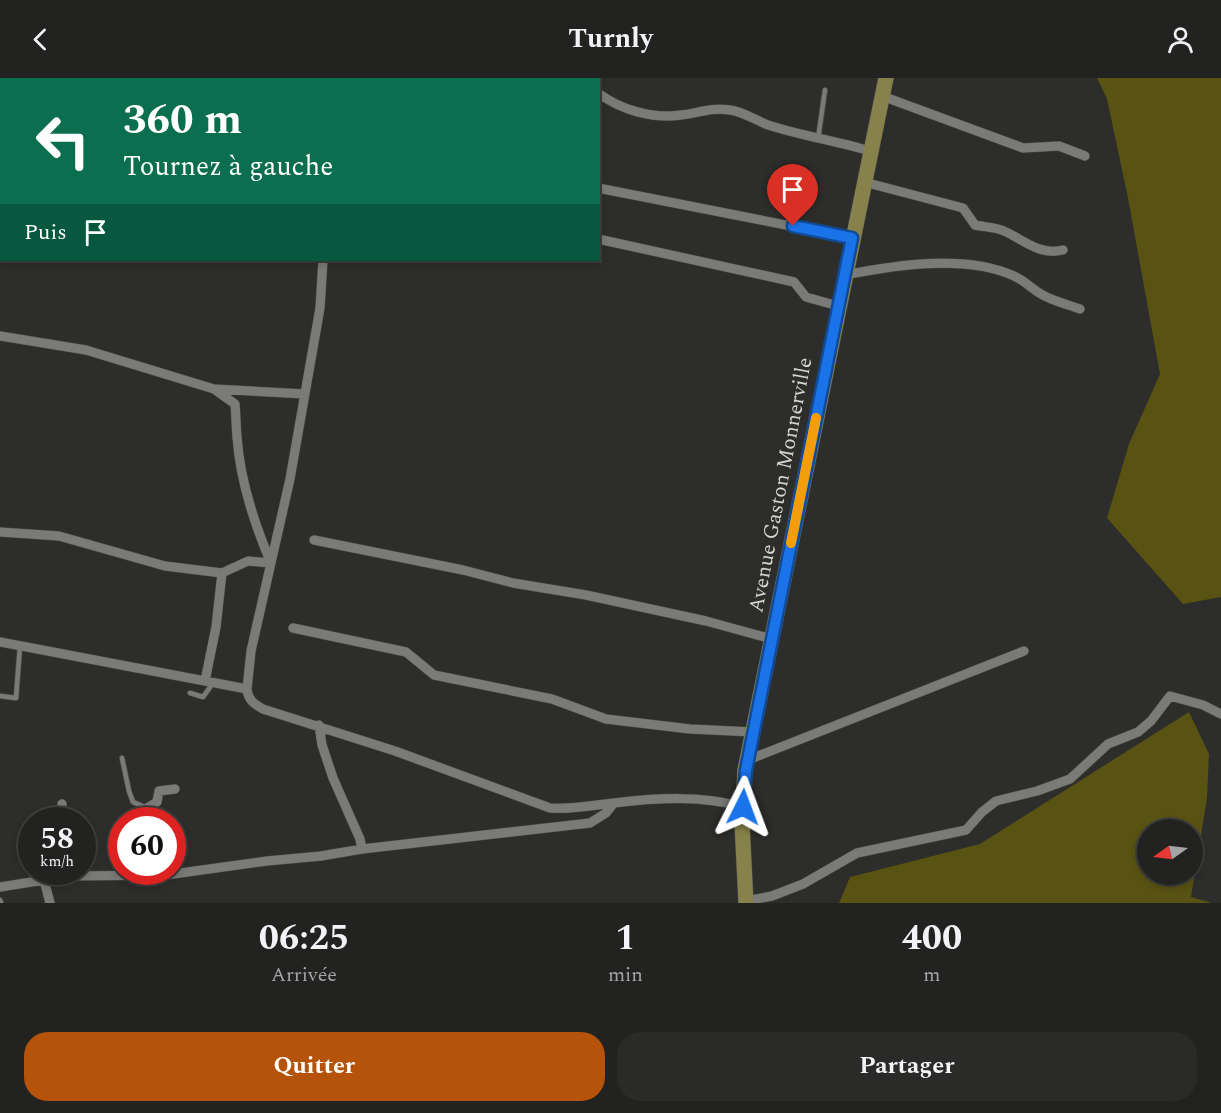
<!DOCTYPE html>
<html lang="fr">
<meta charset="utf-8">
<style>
:root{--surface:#222220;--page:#2a2a29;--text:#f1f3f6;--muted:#a2a4a5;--line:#3f3f3e;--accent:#b45309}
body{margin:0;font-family:Spectral,serif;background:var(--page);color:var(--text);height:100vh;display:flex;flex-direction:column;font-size:22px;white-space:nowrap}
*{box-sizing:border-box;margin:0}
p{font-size:20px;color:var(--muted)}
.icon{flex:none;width:33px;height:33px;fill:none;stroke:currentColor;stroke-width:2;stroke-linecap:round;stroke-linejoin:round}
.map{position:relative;height:825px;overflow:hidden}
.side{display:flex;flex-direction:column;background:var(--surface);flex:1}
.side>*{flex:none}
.top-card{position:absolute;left:0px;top:0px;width:600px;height:183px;box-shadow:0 3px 9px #0003,0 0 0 2px var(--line);background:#0b6e4f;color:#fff;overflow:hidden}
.needle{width:39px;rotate:256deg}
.controls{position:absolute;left:1137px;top:741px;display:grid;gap:12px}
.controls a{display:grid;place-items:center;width:66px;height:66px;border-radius:50%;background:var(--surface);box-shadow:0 3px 9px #0003,0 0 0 2px var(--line);font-size:30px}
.speed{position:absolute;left:18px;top:729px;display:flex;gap:12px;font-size:30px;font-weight:700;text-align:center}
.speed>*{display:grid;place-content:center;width:78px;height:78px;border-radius:50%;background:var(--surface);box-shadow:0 3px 9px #0003,0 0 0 2px var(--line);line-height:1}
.speed small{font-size:15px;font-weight:400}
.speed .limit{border:9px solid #d22;background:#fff;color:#111}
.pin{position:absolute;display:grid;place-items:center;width:51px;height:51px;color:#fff;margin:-62px -26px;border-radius:50% 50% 50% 0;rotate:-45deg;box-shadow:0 0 6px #0007}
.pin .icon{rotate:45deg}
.me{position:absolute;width:66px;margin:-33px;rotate:3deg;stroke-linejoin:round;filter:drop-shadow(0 0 4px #0008)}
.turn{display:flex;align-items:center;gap:21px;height:126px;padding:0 24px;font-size:27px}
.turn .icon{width:78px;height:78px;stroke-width:2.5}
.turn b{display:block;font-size:42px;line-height:51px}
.then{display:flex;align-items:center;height:57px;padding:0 24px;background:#0003;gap:12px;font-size:22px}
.eta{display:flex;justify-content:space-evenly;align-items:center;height:102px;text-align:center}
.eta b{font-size:36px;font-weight:700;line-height:42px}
.button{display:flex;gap:12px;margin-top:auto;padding:12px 24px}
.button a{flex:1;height:69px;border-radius:24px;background:var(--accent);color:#fff;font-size:24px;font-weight:700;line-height:69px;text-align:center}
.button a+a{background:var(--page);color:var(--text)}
header{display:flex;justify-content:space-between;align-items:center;height:78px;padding:0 24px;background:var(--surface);font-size:27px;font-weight:700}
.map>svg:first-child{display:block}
.green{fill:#585213;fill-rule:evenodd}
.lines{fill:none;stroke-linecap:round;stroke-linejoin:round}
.lane-casing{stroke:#4c4b49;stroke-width:6}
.street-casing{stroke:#4c4b49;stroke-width:10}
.primary-casing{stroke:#4c4b49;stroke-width:16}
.lane{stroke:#7a7a77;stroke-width:4.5}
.street{stroke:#7a7a77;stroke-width:9}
.primary{stroke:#87824c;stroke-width:15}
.route-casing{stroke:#114b97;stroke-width:15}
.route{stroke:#1a73e8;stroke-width:10}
.slow{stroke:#f59e0b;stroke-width:10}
.labels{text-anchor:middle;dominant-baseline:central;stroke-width:4.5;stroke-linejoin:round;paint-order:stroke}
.street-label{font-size:21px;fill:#d6d5d4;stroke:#2d2d2b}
</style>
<header><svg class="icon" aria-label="back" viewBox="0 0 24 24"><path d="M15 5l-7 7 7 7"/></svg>Turnly<svg class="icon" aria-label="person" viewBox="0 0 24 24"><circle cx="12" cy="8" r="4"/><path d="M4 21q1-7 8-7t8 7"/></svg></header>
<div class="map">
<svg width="1221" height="825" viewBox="0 0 1221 825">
<rect width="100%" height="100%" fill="#2d2d2b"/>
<!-- green -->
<path class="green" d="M1097,0H1221V519L1183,526L1107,440L1129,366L1160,296L1128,120L1107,21Z
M1189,634L1209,676L1207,720L1191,819L1212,825H839L850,799L980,766ZM1148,752H1192V796H1148Z"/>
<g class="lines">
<!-- lane casing -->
<g class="lane-casing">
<path id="lane" d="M275,0V2
M818,61L825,12
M190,615L203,619L213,605
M0,618L16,620L20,568
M122,680L129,713L133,724L147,730L151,742
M0,822L1,825"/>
</g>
<!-- street casing -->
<g class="street-casing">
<path id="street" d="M366,2V0
M598,15C621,32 652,41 681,37C698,35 713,29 730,32C744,34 755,42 768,47C802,58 837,63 870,73
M882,18L1023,70L1059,68L1085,78
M864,104L963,130L975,147C984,149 995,149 1004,153C1024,162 1040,178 1063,172
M598,110L852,160
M598,161L794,204L806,219L838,228
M845,197C895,187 966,176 1014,198C1024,202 1032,211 1041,216C1052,223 1067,226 1080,231
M0,258L86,272L214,311L305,316
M0,454L59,458L165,488L222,495
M314,462L463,492L513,505L586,517L706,543L772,561
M293,550L406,574L434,597L552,621L606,641L690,651L753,654
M0,564L247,611L251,573L290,401L320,230L323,182
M205,603L216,549L222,495L248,483L271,485C254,445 240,403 237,359C236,348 236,337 235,326L214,311
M247,611C248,622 254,626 263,631L395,673L550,730C572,732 593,727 614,725C656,720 703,717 743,729
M319,647L322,667L333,700L360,761L362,771
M748,682L1024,573
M147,730L157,724L159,713L175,711
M60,742L62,726
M44,802L50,825
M0,809L69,798L166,797L267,783L321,778L362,771L590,745L606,735L614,725
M746,823L772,818L803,806L857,775L966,752L982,734L996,723L1037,713L1070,701L1108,666L1138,654L1151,643L1170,618L1203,627L1221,636"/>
</g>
<!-- primary casing -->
<g class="primary-casing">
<path id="primary" d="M746,825L742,745L745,692L886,0"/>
</g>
<!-- lane -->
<use href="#lane" class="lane"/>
<!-- street -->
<use href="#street" class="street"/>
<!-- primary -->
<use href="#primary" class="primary"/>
</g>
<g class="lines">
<!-- route casing -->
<g class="route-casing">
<path id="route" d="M743,729L746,692L852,160L793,148"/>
</g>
<!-- route -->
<use href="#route" class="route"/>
<!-- slow -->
<path class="slow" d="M791,465L816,340"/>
</g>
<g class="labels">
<!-- street labels -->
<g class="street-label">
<text transform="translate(781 407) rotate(-79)">Avenue Gaston Monnerville</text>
</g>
</g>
</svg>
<div class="controls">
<a><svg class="needle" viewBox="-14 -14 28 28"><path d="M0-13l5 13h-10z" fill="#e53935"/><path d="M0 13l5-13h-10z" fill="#a2a4a5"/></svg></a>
</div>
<div class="speed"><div>58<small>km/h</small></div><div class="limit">60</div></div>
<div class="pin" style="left:793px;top:148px;background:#d93025"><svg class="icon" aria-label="arrive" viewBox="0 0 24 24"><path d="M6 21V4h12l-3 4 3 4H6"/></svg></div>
<svg class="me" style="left:743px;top:729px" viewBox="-20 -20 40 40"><path d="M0-17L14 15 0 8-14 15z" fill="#1a73e8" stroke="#fff" stroke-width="4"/></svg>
<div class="top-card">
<div class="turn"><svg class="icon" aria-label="left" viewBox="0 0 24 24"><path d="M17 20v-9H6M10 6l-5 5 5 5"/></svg><div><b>360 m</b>Tournez à gauche</div></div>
<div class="then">Puis<svg class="icon" aria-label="arrive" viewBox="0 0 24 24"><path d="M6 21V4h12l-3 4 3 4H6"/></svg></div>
</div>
</div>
<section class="side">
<div class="eta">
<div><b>06:25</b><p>Arrivée</p></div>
<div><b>1</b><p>min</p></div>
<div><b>400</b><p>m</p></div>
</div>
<div class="button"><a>Quitter</a><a>Partager</a></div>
</section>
